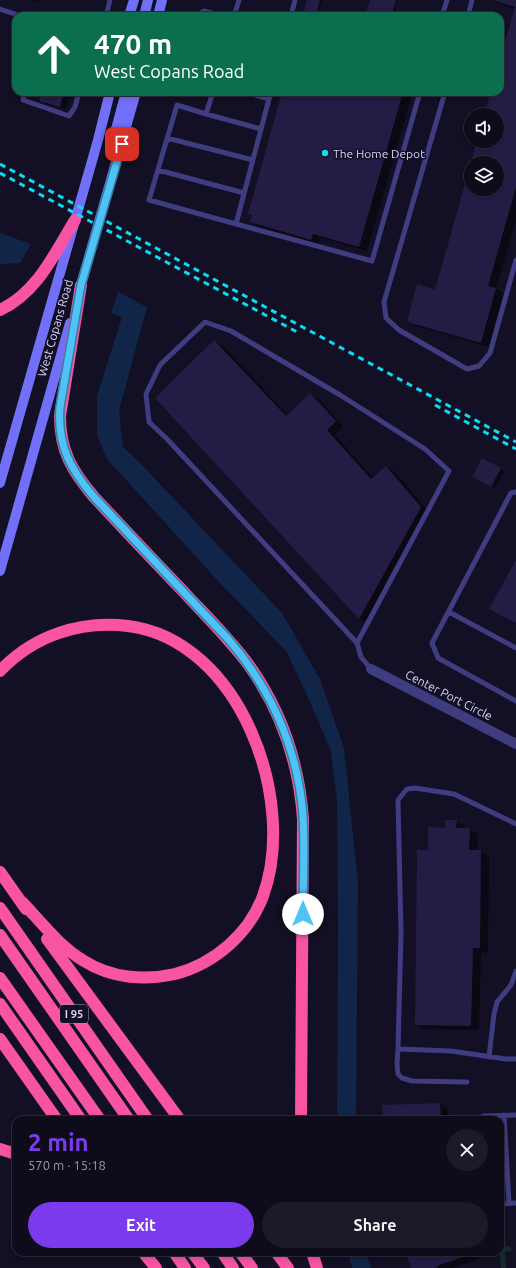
<!DOCTYPE html>
<meta charset="utf-8">
<style>
:root{--surface:#0e0b1b;--page:#1c1928;--text:#f1f3f6;--muted:#9b9ba3;--line:#2e2b3a;--accent:#7c3aed}
body{margin:0;font-family:Ubuntu,sans-serif;background:var(--page);color:var(--text);height:100vh;display:flex;flex-direction:column;font-size:15px;white-space:nowrap}
*{box-sizing:border-box;margin:0}
p{font-size:13px;color:var(--muted)}
.icon{flex:none;width:22px;height:22px;fill:none;stroke:currentColor;stroke-width:2;stroke-linecap:round;stroke-linejoin:round}
.map{position:relative;flex:1;overflow:hidden}
.drawer{position:absolute;left:12px;top:1116px;width:492px;height:140px;display:flex;flex-direction:column;background:var(--surface);border-radius:12px;box-shadow:0 2px 6px #0003,0 0 0 1px var(--line)}
.drawer>*{flex:none}
.hud{position:absolute;left:12px;top:12px;width:492px;height:84px;border-radius:12px;box-shadow:0 2px 6px #0003,0 0 0 1px var(--line);background:#0b6e4f;color:#fff;overflow:hidden}
.tools{position:absolute;left:464px;top:108px;display:grid;gap:8px}
.tools a{display:grid;place-items:center;width:40px;height:40px;border-radius:50%;background:var(--surface);box-shadow:0 2px 6px #0003,0 0 0 1px var(--line);font-size:20px}
.pin{position:absolute;display:grid;place-items:center;width:34px;height:34px;color:#fff;margin:-17px;border-radius:8px;box-shadow:0 2px 6px #0006}
.me{position:absolute;width:44px;margin:-22px;rotate:0deg;stroke-linejoin:round;filter:drop-shadow(0 0 3px #0008)}
.turn{display:flex;align-items:center;gap:14px;height:84px;padding:0 16px;font-size:18px}
.turn .icon{width:52px;height:52px;stroke-width:2.5}
.turn b{display:block;font-size:28px;line-height:34px}
.round{display:grid;place-items:center;flex:none;width:42px;height:42px;border-radius:21px;background:var(--page)}
.head{display:flex;align-items:center;justify-content:space-between;height:68px;padding:0 16px}
h1{font-size:24px;font-weight:700;line-height:30px;color:var(--accent)}
.button{display:flex;gap:8px;margin-top:auto;padding:8px 16px}
.button a{flex:1;height:46px;border-radius:24px;background:var(--accent);color:#fff;font-size:16px;font-weight:700;line-height:46px;text-align:center}
.button a+a{background:var(--page);color:var(--text)}
.map>svg:first-child{display:block}
.green{fill:#132d2c}
.water{fill:#102547}
.shadow{fill:#0007}
.building{fill:#241c44;fill-rule:evenodd}
.lines{fill:none;stroke-linecap:round;stroke-linejoin:round}
.lane{stroke:#3f3c80;stroke-width:5}
.street{stroke:#3f3c80;stroke-width:10}
.secondary{stroke:#726ff9;stroke-width:10}
.highway{stroke:#f854a3;stroke-width:12}
.rail{stroke:#0adcf2;stroke-width:3;stroke-dasharray:6 5;stroke-linecap:butt}
.route-casing{stroke:#337fa1;stroke-width:10}
.route{stroke:#4fc3f7;stroke-width:7}
.poi-dot{fill:#0adcf2;stroke:#130f24;stroke-width:1.5}
.labels{text-anchor:middle;dominant-baseline:central;stroke-width:3;stroke-linejoin:round;paint-order:stroke}
.shield{fill:#130f24;stroke:#9d99bc;stroke-width:1}
.shield-label{font-size:11px;font-weight:bold;fill:#d8d4fd}
.poi-label{font-size:12px;fill:#d8d4fd;stroke:#130f24;text-anchor:start}
.street-label{font-size:12px;fill:#d8d4fd;stroke:#130f24}
</style>
<div class="map">
<svg width="516" height="1268" viewBox="0 0 516 1268">
<rect width="100%" height="100%" fill="#130f24"/>
<!-- green -->
<path class="green" d="M500,1246H509L512,1249L511,1251L505,1252L506,1268H501L500,1254L493,1255L492,1252H500Z"/>
<!-- water -->
<path class="water" d="M0,233L31,244L20,263L0,264Z
M118,292L147,307L119,411L123,447L141,464L282,613L320,679L344,748L358,883L356,1120H337L338,925L337,801L331,751L306,693L286,651L219,582L107,459L97,435V396L122,317L111,313Z
M348,1252H365L371,1268H352Z"/>
<!-- shadow -->
<path class="shadow" d="M30,0H39V3Z
M308,0H322L317,16H304Z
M371,0H397L393,16H366Z
M491,0H516V220L496,289L504,294L489,347L416,326L408,322L435,291L471,165V189H497V163H472L478,141H497V115H485L492,92H500V63L515,9Z
M42,92H71L66,109L46,104L40,100Z
M283,92H413L367,251L321,238L319,244L259,227L251,222Z
M214,341L223,346L288,415L310,394L319,399L343,426L335,435L373,478L387,467L395,472L429,512L367,623L359,618Z
M482,460L504,471L495,488L473,476Z
M456,821L465,826L464,829H470L478,834V851H481L489,856L488,953L481,952L479,1030L424,1029L416,1024L429,851L446,829Z
M440,1104L448,1109L449,1120H384L383,1106Z
M406,1252H480L482,1258L452,1268H412Z"/>
<!-- building -->
<path class="building" d="M307,0H320L316,16H303Z
M370,0H396L391,16H365Z
M493,0H516V187L488,286L496,288L481,343L407,322L417,284L435,290L477,141H497V115H484L491,92H500V59L515,7ZM471,163H497V189H471Z
M41,92H64L60,107L39,101Z
M282,92H403L359,247L313,234L311,240L250,222L252,215L248,214Z
M214,340L286,416L310,393L336,421L327,430L371,479L386,466L421,507L359,619L155,398Z
M482,458L501,468L491,487L472,477Z
M516,560V623L489,609Z
M445,820H457L456,828H470L469,850H481L480,948H473L471,1026L415,1025L417,850H428V827L445,828Z
M440,1103L441,1120H383L382,1105Z
M405,1252H477L437,1266L438,1268H411Z"/>
<g class="lines">
<!-- lane -->
<path class="lane" d="M0,9L21,16
M106,16L110,0
M196,16L204,11L224,16
M234,16L239,0
M291,16L295,0
M442,16L447,0
M468,16L472,0
M25,92L23,100L69,116L75,107L79,92
M213,92L206,114L177,105L149,200L236,224
M245,92L269,99L271,92
M445,92L384,302L386,318L399,330L467,369L479,366L490,353L516,260
M269,99L236,224L372,261L420,92
M206,114L261,129
M167,138L253,160
M158,170L244,193
M516,492L511,493L432,643L438,658L516,701
M449,612L516,648
M357,643L449,471L425,449L340,395L231,331L205,322L160,365L146,394L149,422L167,439L357,643L361,657L371,669
M516,824L454,794L415,788L407,789L398,800L401,933L398,1049L451,1051L506,1059H516
M398,1049L397,1064L398,1074L402,1078L412,1081L467,1082
M489,1057L494,1014L497,1002L511,985L516,971
M504,1115L509,1203
M477,1120L483,1116L516,1115
M500,1204L516,1203"/>
<!-- street -->
<path class="street" d="M371,669L516,744"/>
<!-- secondary -->
<path class="secondary" d="M129,16L134,0
M144,16L148,0
M158,16L162,0
M117,151L116,129L126,92
M79,292L136,92
M0,483L98,140L110,92
M0,571L70,323"/>
<!-- highway -->
<path class="highway" d="M81,285L60,416C60,451 72,471 94,497C123,528 152,559 181,589C204,614 228,637 248,664C281,710 299,763 303,819L301,1120
M0,310C37,293 55,253 75,220
M0,671C33,636 80,620 128,626C240,640 298,800 263,896C249,934 214,964 175,974C144,981 111,978 84,961C59,946 42,923 22,902
M0,872L26,909
M0,908L148,1120
M0,935L129,1120
M47,939L180,1120
M0,978L100,1120
M0,1004L81,1120
M0,1039L57,1120
M0,1149L16,1154
M143,1252L156,1268
M174,1252L185,1268
M192,1252L204,1268
M222,1252L233,1268
M240,1252L252,1268
M276,1252L288,1268
M312,1252L317,1268"/>
<!-- rail -->
<path class="rail" d="M0,164L516,442
M0,173L299,333
M435,405L516,449"/>
</g>
<g class="lines">
<!-- route casing -->
<g class="route-casing">
<path id="route" d="M122,144L81,285L60,407C57,445 70,469 94,497L229,640C272,691 298,749 303,816C305,849 303,882 303,914"/>
</g>
<!-- route -->
<use href="#route" class="route"/>
</g>
<!-- markers -->
<circle class="poi-dot" cx="325" cy="153" r="4"/>
<g class="labels">
<!-- shield labels -->
<rect class="shield" x="60" y="1005" width="28" height="18" rx="3"/>
<g class="shield-label">
<text x="74" y="1014">I 95</text>
</g>
<!-- poi labels -->
<g class="poi-label">
<text x="333" y="153">The Home Depot</text>
</g>
<!-- street labels -->
<g class="street-label">
<text transform="translate(55 328) rotate(-74)">West Copans Road</text>
<text transform="translate(449 695) rotate(27)">Center Port Circle</text>
</g>
</g>
</svg>
<div class="tools">
<a><svg class="icon" aria-label="sound" viewBox="0 0 24 24"><path d="M4 9h4l5-4v14l-5-4H4zM17 9q2 3 0 6"/></svg></a>
<a><svg class="icon" aria-label="layers" viewBox="0 0 24 24"><path d="M12 4l9 5-9 5-9-5zM3 14l9 5 9-5"/></svg></a>
</div>
<div class="pin" style="left:122px;top:144px;background:#d93025"><svg class="icon" aria-label="arrive" viewBox="0 0 24 24"><path d="M6 21V4h12l-3 4 3 4H6"/></svg></div>
<svg class="me" style="left:303px;top:914px" viewBox="-20 -20 40 40"><circle r="19" fill="#fff"/><path d="M0-13L10 11 0 6-10 11z" fill="#4fc3f7"/></svg>
<div class="hud">
<div class="turn"><svg class="icon" aria-label="ahead" viewBox="0 0 24 24"><path d="M12 20V5M6 11l6-6 6 6"/></svg><div><b>470 m</b>West Copans Road</div></div>
</div>
<section class="drawer">
<div class="head"><div><h1>2 min</h1><p>570 m · 15:18</p></div><a class="round"><svg class="icon" aria-label="close" viewBox="0 0 24 24"><path d="M6 6l12 12M18 6L6 18"/></svg></a></div>
<div class="button"><a>Exit</a><a>Share</a></div>
</section>
</div>
